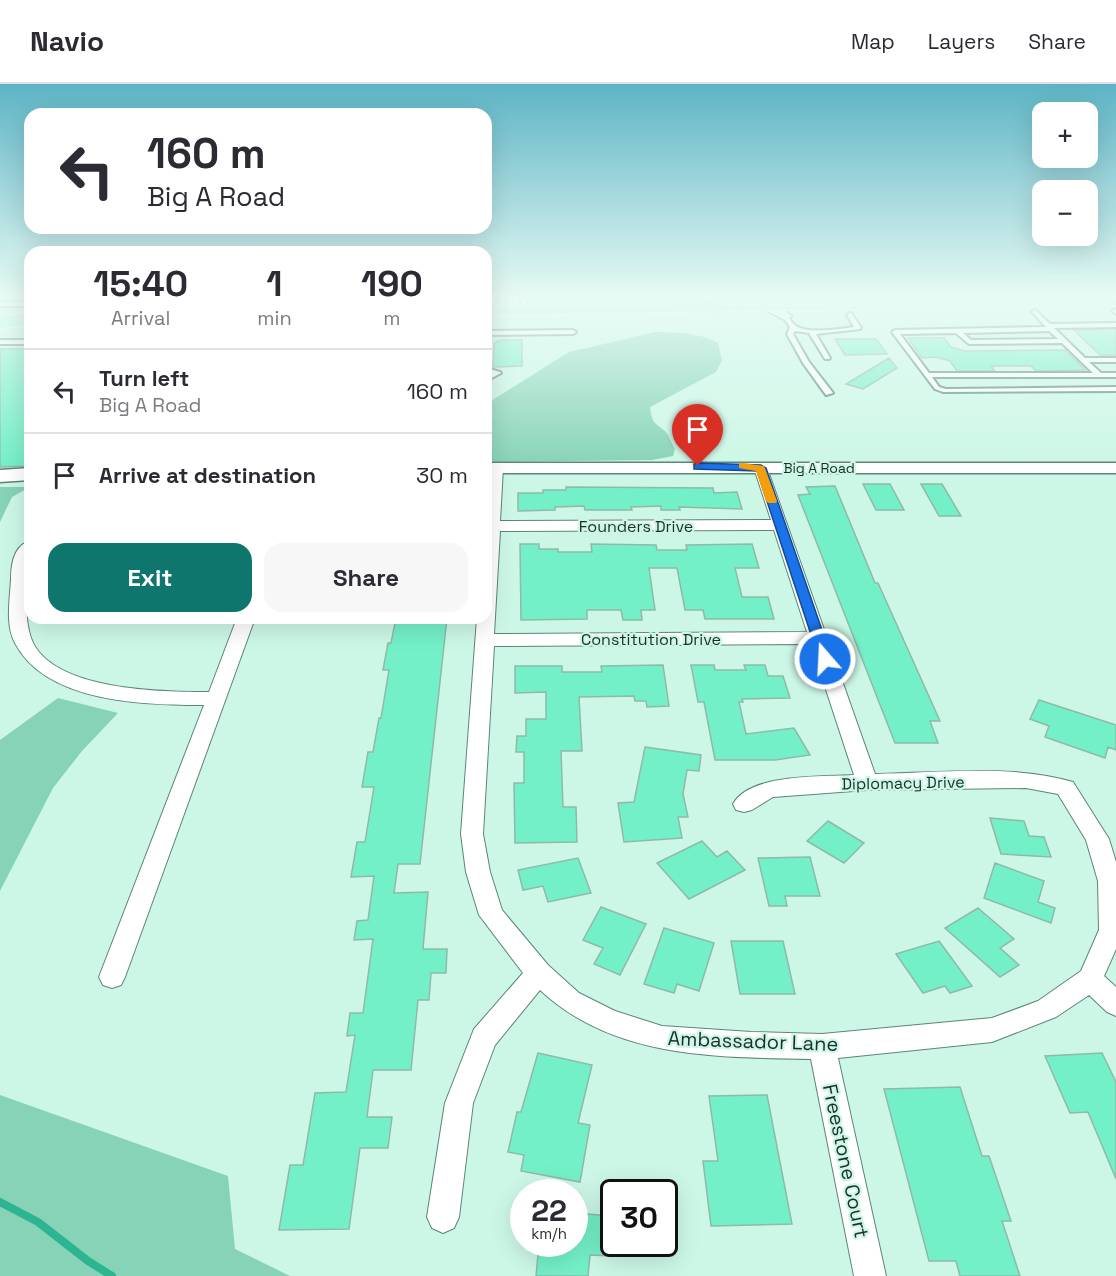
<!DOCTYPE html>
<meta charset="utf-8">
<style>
:root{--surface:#fff;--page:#f7f7f7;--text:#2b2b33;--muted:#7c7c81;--line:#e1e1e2;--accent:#0f766e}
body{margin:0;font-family:"Space Grotesk",sans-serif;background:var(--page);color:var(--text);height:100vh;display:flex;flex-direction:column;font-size:22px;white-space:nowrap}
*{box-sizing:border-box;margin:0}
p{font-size:20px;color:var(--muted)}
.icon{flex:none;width:33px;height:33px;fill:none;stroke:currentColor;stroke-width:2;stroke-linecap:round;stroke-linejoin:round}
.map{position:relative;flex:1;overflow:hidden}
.details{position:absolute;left:24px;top:162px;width:468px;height:378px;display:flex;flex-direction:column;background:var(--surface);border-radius:18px;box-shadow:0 6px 24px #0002}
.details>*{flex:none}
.top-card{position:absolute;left:24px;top:24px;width:468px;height:126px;border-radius:18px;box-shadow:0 6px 24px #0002;background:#fff;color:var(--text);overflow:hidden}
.fabs{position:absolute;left:1032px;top:18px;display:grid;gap:12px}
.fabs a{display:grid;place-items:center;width:66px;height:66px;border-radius:12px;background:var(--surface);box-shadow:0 6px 24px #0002;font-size:30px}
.speed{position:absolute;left:510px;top:1095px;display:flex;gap:12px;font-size:30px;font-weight:700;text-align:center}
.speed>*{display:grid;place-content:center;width:78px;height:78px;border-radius:50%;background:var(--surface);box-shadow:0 6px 24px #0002;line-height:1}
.speed small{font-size:15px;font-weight:400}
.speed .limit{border:3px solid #111;border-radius:9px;background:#fff;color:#111}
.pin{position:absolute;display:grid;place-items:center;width:51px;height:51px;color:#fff;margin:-62px -26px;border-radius:50% 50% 50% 0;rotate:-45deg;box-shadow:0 0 6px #0007}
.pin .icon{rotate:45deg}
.me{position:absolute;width:66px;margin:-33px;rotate:341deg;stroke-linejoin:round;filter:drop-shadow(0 0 4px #0008)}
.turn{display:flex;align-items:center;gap:21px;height:126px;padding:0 24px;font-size:27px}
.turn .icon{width:78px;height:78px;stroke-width:2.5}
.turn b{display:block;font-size:42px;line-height:51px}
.eta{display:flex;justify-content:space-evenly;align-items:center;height:102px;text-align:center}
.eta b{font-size:36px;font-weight:800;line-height:42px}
.action{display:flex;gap:12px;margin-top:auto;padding:12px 24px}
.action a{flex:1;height:69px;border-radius:18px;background:var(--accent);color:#fff;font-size:24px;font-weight:800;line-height:69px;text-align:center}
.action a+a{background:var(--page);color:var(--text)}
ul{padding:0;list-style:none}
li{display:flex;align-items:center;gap:18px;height:84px;padding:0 24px;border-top:2px solid var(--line)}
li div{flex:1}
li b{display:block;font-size:22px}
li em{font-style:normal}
header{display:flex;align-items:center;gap:36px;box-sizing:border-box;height:84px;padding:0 30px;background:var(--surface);border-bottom:2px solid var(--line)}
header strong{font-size:28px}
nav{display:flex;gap:33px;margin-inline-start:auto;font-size:21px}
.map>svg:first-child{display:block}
.green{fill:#87d3b8}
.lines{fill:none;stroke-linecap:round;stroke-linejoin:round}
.stream{stroke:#2cb590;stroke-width:8}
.building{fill:#74f0c9;stroke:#8fb9a9;stroke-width:1.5}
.service-casing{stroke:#5d8576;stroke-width:4}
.minor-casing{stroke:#5d8576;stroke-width:2}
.tertiary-casing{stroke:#5d8576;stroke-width:3}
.primary-casing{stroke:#fff;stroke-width:2}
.service{fill:#fff;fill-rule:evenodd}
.minor{fill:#fff;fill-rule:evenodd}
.tertiary{fill:#fff;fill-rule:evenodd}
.primary{fill:#a9f8df;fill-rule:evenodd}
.route{fill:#1a73e8;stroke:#114b97;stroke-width:1.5}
.slow{fill:#f59e0b}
.labels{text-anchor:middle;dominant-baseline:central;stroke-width:4.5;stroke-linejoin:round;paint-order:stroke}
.far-street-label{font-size:14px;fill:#1e2f29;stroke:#ccf7e7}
.street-label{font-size:16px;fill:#1e2f29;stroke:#ccf7e7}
.near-street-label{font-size:20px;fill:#1e2f29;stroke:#ccf7e7}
</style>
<header>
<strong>Navio</strong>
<nav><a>Map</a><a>Layers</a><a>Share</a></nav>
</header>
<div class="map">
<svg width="1116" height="1192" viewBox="0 0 1116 1192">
<rect width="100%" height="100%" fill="#ccf7e7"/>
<!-- green -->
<path class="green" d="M656,248L684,249L705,253L718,259L722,276L716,288L650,323C652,339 654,338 665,347C669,351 672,360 675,365L673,372L652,376L486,378V320L569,268Z
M0,403H30L12,413L0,438Z
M58,614L118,629L82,667L53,704L0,807V656Z
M0,1011L228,1092L235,1165L290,1192H0Z"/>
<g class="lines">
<!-- stream -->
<path class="stream" d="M0,1118L38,1138L88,1177L112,1192"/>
</g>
<!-- building -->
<path class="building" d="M1116,245V271H1100L1074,246Z
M908,254H944L951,263L965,267L1065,266L1085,286L1036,287L1031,282H991L995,287H957L950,277L936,273L922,274Z
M835,255H876L887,270L845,271Z
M501,256H522V282L493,283L494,259Z
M0,265H30V382L0,383Z
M889,274L897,284L863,305L846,300Z
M863,400H890L904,426H876Z
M921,400H942L961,432H939Z
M835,402L875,499H878L940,637H930L938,659H895L798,411L810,410L806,403Z
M566,403L713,404L714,409L737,408L742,425L679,423L680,426H661V422L631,423L632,426H585L584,422L555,423V426L518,427V409H543V406H566Z
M520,460H539V465H558V468H592L591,460L656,461L657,466H687L686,461L752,460L759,484H735L742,513H768L774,535H705L703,526H685L677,484H649L655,526H641L642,536H623L621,526H587V535L521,536Z
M396,534H447L420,780H398L394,809L428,808L423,865H447L446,889H431L429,916H418L411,986H373L367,1033H392L388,1064H360L349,1145L279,1146L290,1081H303L315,1009L346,1008L355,951L347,952L350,929H363L373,855L354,856L357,837L368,836L374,792L351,793L357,758H365L374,703H362L368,668H373L379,634H381L389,586H383L388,559H391Z
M663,581L669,622L647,623L646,617H635L634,612L579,613L582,667H561L563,723H576L577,758L515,759L514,699H524V668H516L517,652H526V635H546V608L515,609V582H562V588H602L601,582Z
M691,581H714L715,586H746L744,581H765L768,592H783L790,614L742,615L743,618H739L746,650L794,644L810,671L775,676H715L704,618H698Z
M1039,616L1116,641V666L1108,663L1105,674L1045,653L1049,642L1030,635Z
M645,663L701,671L699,687L687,686L683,710L688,733H678L682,754L624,758L618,719L634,718Z
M990,734L1024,737L1029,752L1044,753L1051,773L1001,770Z
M828,737L864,759L844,779L807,757Z
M702,757L717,773L727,767L745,786L689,815L657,779Z
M810,773L820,812H785L787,822H769L758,774Z
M578,774L591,809L548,818L543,802L523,806L518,786Z
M995,779L1044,797L1038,818L1055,824L1051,839L984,814Z
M601,823L646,840L620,891L594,880L603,864L583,856Z
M978,824L1014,855L1000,864L1019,881L1000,893L945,844Z
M664,844L714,859L699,907L677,900L674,909L644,900Z
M731,857H783L795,910H740Z
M939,857L972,902L950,909L945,902L923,909L896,870Z
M538,969L592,981L578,1039L590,1041L580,1098L521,1087L524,1071L508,1068L517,1028H521Z
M1102,969L1116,998V1095L1088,1028L1070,1029L1045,972Z
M960,1003L982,1072H989L1011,1137H1002L1020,1192H960L956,1177H929L884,1005Z
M767,1011L792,1140L711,1142L703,1077H718L709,1012Z
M574,1129L612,1132L611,1172L590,1171L588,1192H536L539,1160H574Z"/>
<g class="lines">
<!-- service casing -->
<g class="service-casing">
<path id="service" d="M489,215H495L494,226L491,228L488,226Z
M521,215H527L526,226L521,225Z
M0,218H30V222H0Z
M1116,225V230L1112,227Z
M1035,226L1050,240L1116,239V243L1054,244L1085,274H1116V278H1089L1101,289H1116V293H932L939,303L946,305L1116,303V307L943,308L935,305L892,248L895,246L1046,243L1032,228ZM1049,247L1058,255L971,256L963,249ZM956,249L969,260L1062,259L1093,289H929L900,250Z
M850,229L852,230L861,244L860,245L816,250L830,274L829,275H825L809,249L795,247L793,250L809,278L833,309L826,311L803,279L787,250L790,243L782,232L787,231C790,234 792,240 796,242C807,250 841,245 854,243L847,231Z
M486,247L573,246L576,248L573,250L486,251Z
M0,256H30V260H0Z
M486,284L500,288L501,289L486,297V292L492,289L486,288Z"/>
</g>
<!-- minor casing -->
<g class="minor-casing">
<path id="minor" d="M496,380L503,384L500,437L771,436L754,384L756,381H766L875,690C939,689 1012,680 1073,698L1109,755L1116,778V865L1104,892L1116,903V932L1107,928L1089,911L1056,933L992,958L838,974L886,1192H854L811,975C716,973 614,975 540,906L495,961L473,1019L459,1133L454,1144L443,1149L432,1144L427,1133L445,1019L474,945L523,889L479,831L466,788L461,750L477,534H486V417L489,384ZM774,446L807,548L494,550L500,447ZM811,560L854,691C822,693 750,689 733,720L736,726L744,728L752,726L773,713L867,706L1026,704L1058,710L1086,756L1098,797L1099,846L1081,887L1038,917L992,934L822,950L751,948L662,942L615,927L579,909L548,881L502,826L490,788L483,750L494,562Z
M30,457C30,488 21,524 31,554C50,607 163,608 209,608L237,534H255L125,893L121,901L112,904L103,901L99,893L204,621C145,621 46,619 15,559C5,541 10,515 11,495C11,481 14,461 30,457Z"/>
</g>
<!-- tertiary casing -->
<g class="tertiary-casing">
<path id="tertiary" d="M761,215H773L775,220L792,232L785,236L763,225Z
M486,379H1116V389H486Z
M30,384V396L0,398V386Z"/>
</g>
<!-- primary casing -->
<g class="primary-casing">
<path id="primary" d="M866,215H1116V221L486,231V221Z
M30,229V241L0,244V232Z"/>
</g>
<!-- service -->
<use href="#service" class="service"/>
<!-- minor -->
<use href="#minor" class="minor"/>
<!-- tertiary -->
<use href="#tertiary" class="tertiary"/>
<!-- primary -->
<use href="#primary" class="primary"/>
</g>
<!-- sky -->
<linearGradient id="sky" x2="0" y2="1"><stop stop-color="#5db4c5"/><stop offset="0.56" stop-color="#e8fbf4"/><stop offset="1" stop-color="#e8fbf4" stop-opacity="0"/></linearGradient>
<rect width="1116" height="381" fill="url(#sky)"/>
<!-- route -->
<path class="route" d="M698,379L761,381L766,384L832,575L830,578H821L819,575L757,387L694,385V380Z"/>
<!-- slow -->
<path class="slow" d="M742,379L764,382L777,417L776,419H768L766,417L756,387L739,384V380Z"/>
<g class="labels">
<!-- far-street labels -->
<g class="far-street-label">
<text x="819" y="384">Big A Road</text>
</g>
<!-- street labels -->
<g class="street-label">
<text x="636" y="442">Founders Drive</text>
<text x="651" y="555">Constitution Drive</text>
<text transform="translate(903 699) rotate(-1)">Diplomacy Drive</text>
</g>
<!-- near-street labels -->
<g class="near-street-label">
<text transform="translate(753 957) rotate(2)">Ambassador Lane</text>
<text transform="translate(846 1077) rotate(78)">Freestone Court</text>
</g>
</g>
</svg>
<div class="fabs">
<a>+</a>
<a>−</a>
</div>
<div class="speed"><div>22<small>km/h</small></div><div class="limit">30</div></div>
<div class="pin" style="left:698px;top:382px;background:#d93025"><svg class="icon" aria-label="arrive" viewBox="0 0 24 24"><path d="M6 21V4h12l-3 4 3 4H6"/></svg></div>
<svg class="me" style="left:825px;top:575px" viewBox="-20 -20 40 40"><circle r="17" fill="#1a73e8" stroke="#fff" stroke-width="3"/><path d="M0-11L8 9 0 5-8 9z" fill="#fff"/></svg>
<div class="top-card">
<div class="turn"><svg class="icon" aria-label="left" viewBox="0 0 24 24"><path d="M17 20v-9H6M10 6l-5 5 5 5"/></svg><div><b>160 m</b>Big A Road</div></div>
</div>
<section class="details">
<div class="eta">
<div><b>15:40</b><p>Arrival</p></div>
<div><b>1</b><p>min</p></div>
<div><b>190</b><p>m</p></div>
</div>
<ul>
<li><svg class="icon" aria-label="left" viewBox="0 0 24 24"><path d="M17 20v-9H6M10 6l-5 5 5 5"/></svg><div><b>Turn left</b><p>Big A Road</p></div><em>160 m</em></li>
<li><svg class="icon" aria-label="arrive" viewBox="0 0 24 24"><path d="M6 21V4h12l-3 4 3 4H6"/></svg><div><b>Arrive at destination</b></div><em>30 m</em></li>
</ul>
<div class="action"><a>Exit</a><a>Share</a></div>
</section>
</div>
